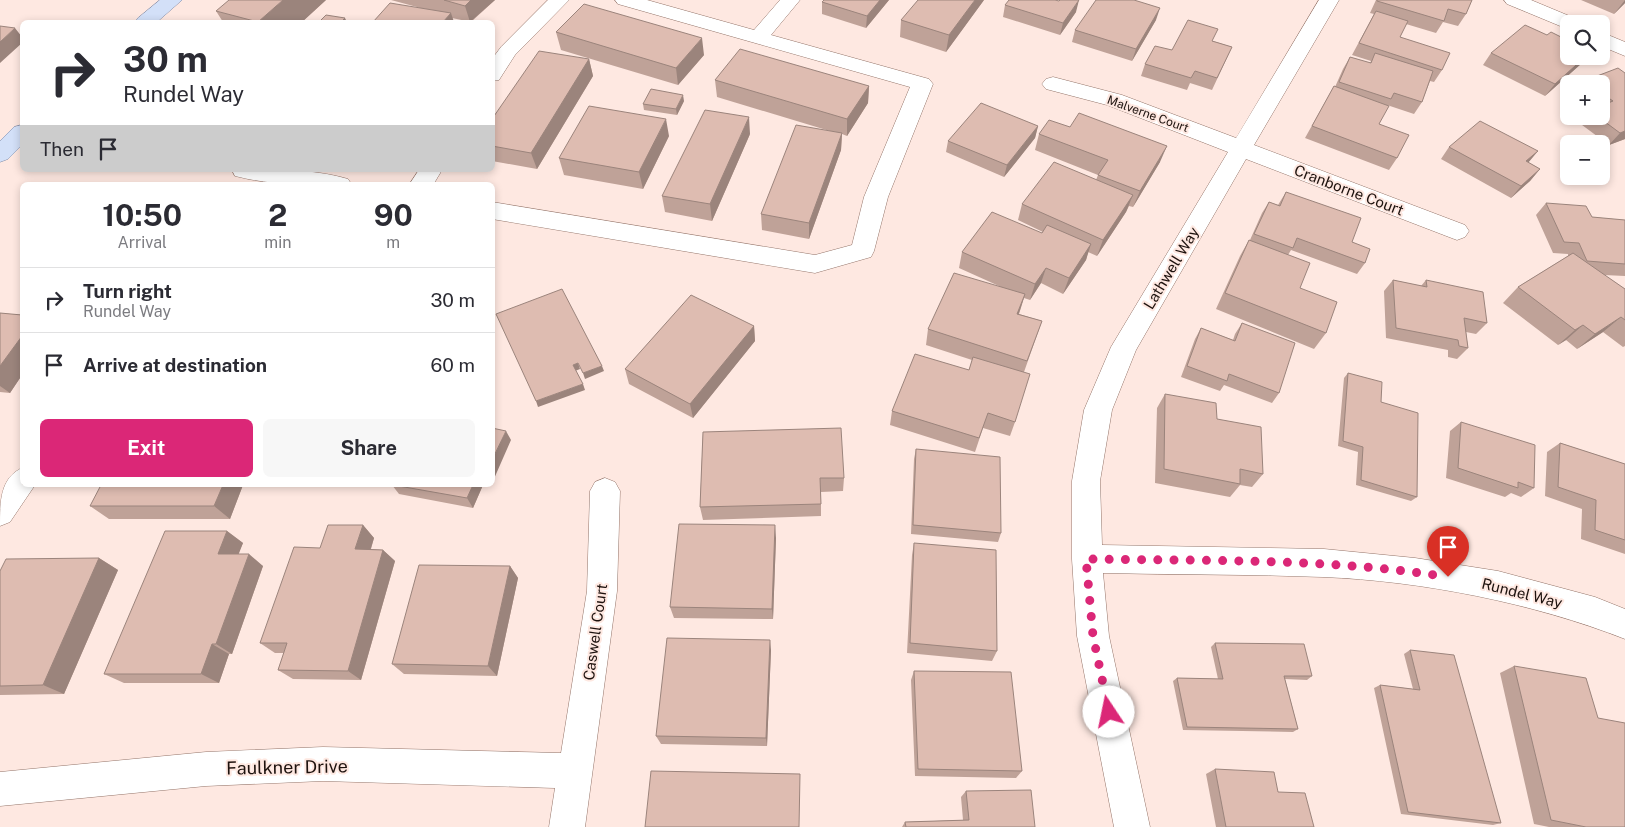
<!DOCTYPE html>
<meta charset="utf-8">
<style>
:root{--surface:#fff;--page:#f7f7f7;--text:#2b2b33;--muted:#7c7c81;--line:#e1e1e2;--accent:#db2777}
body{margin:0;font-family:"Public Sans",sans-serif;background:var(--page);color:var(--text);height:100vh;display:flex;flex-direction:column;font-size:19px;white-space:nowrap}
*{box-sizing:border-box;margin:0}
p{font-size:16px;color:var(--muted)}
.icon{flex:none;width:28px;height:28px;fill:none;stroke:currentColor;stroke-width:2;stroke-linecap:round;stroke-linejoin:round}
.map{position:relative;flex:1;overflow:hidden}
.drawer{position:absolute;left:20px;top:182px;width:475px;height:305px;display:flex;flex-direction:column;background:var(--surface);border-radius:8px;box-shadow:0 2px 8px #0003}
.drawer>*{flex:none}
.banner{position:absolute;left:20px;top:20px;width:475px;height:152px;border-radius:8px;box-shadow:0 2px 8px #0003;background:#fff;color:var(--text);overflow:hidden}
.tools{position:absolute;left:1560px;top:15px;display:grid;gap:10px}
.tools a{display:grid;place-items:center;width:50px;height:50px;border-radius:8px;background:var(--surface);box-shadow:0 2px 8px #0003;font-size:25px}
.pin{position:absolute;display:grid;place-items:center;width:42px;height:42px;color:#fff;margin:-51px -21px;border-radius:50% 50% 50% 0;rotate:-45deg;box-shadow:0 0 5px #0007}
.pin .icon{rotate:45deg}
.me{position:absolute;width:55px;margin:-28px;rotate:349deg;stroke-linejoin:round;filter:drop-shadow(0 0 4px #0008)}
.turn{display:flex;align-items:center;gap:18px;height:105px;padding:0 20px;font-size:22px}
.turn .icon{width:65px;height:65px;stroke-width:2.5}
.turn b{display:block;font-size:35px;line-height:42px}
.then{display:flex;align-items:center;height:48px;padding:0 20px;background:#0003;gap:10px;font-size:19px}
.eta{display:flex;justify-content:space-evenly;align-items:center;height:85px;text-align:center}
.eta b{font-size:30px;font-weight:700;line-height:35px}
.button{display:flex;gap:10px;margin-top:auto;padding:10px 20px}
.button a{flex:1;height:58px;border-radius:8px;background:var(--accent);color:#fff;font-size:20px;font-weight:700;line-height:58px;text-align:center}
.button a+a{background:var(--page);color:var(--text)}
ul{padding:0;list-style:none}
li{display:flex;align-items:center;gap:15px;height:65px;padding:0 20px;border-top:1px solid var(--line)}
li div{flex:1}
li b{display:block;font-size:19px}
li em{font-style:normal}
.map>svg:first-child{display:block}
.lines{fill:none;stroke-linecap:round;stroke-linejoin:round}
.minor-casing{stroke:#94756a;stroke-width:1}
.major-casing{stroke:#808aa4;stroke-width:1}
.minor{fill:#fff;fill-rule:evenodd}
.major{fill:#d3e0f8;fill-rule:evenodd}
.wall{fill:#bfa298}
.shaded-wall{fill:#9b847c}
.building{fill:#debcb1;stroke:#9b847c}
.route{stroke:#db2777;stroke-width:9;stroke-dasharray:0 16.2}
.labels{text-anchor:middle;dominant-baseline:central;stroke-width:4;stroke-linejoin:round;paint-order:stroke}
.far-street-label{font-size:12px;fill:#1d120e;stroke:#fee8e1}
.street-label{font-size:15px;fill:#1d120e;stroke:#fee8e1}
.near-street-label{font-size:18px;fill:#1d120e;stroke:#fee8e1}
</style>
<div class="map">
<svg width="1625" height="827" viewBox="0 0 1625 827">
<rect width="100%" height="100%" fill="#fee8e1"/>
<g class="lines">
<!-- minor casing -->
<g class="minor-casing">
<path id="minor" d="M548,0H569L515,55L499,80L492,81V59L501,47Z
M615,0H647L754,30L780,0H800L771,35L929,79L933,84L888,197L874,251L871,257L815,273L492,219V202L815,255L852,245L864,197L910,87L618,4Z
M1319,0H1339L1254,145L1465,225L1469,231L1465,237L1457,240L1449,237L1246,159L1136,350L1112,410L1100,481L1102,545L1324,549L1415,558L1498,571L1595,597L1625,609V639C1533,603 1422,581 1323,577C1250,574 1176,575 1103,573L1109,636L1150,827H1114L1077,636L1072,559V481L1084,410L1111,347L1228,152L1107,105L1046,89L1042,84L1046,79L1053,77L1122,95L1236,138Z
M1504,0H1531L1579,20L1582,24H1569V29L1565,28L1507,4Z
M1601,32L1625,42V56L1601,46Z
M232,170C271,170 310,168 348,179L352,185C312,185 273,186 235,176Z
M419,170H442L433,185H409Z
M22,468V485H35L10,522L0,526C0,502 0,478 22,468Z
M605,478L615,482L620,491L617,591L585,827H549L555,788L323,781L206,786L0,806V772L206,752L323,747L561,753L587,591L590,491L595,482Z"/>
</g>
<!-- major casing -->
<g class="major-casing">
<path id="major" d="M160,0H182L157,22H135L138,18Z
M22,125V145L8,159L0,162V141L14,127Z"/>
</g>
<!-- minor -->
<use href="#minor" class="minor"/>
<!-- major -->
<use href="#major" class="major"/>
</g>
<!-- wall -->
<path class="wall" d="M326,0L302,22H223L216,11Z
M391,0H495L471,22L452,18L454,22L417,7Z
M889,0L866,28L822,14V2Z
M984,0L946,52L900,37L901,20Z
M1376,0H1472L1466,14L1458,26L1443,22L1436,33L1406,24L1400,37L1442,70L1434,82L1430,81L1422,102L1414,114L1387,105L1379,124L1397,158L1389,170L1305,138L1334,86L1335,87L1343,69L1350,57L1370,63L1371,61L1352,55L1374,14L1370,13Z
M1581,0H1625V3L1614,14Z
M1005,5L1076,12L1060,35L1003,17Z
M1156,20L1132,61L1072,42L1075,30Z
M556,32L704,55L678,85L561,50Z
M1213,41L1232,47L1212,90L1190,83L1187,90L1141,76L1145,64L1172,50Z
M1491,53L1569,56H1588L1582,63L1545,96L1483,65Z
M589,59L593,76L537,169L492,161V119Z
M1625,73V139L1609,145L1578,122L1583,116H1601V84H1582L1584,81Z
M715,80L869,86L868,103L847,136L842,134L841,150L809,239L762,230L761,214L833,132L717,97Z
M684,101L677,115L644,110L643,104Z
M1038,126L1035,138L1004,177L946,152L948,141Z
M750,134L712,221L665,212L662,196Z
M1039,134L1160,162L1133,207L1129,206L1126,212L1097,256L1088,252L1086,260L1063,294L1041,283L1030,300L1024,298L1019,314L1042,321L1024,372L1015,422L1010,436L983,428L975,452L890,425L892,411L969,370L972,360L926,345L928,329L999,286L959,268L962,252L1042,233L1043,232L1018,220L1022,204L1096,180L1098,175L1035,150Z
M669,136L643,189L564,175L559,158Z
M1449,147L1538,151L1528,162L1540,169L1530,181L1511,198L1441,159Z
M1286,192L1352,242L1365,263L1357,274L1291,250L1288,255L1300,288L1326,333L1314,349L1216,309L1240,256L1249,240H1250L1262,213L1269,202L1278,205Z
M1546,203L1592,217L1625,220V276L1604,275L1625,289V346L1623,347L1603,332L1577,349L1566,340L1558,345L1503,303L1518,287L1568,256V254L1553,253L1536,215Z
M1393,280L1421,286L1426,280L1487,323L1476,334L1466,332L1468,348L1457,359L1448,357V350L1386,338L1384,291Z
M0,313L22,315V375L10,393L0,392Z
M1242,323L1279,393L1272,403L1224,385L1220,391L1181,377L1195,339L1201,328L1233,340L1235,334Z
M754,326L755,341L693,418L629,384L625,369Z
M1348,373L1417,497L1411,501L1356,485L1358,452L1338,446L1344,378Z
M1165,394L1217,419L1263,474L1252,487L1240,485L1230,497L1155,483L1157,408Z
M1461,422L1534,488L1521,497L1511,493L1505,497L1446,478L1450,431Z
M703,432L844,478L843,491L821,492V516L703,520L700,507Z
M1560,443L1625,464V554L1581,539L1582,509L1545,496L1547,452Z
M916,449L1001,533L998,542L911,534L914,459Z
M243,485L230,519H109L90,506Z
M392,485H483L473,508L399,494Z
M363,525L374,538L371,549L383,550L395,561L361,680L293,679L278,670L284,653H275L260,643L320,548Z
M227,531L243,543L238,554L263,566L232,654H229L219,683H124L104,674Z
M776,538L773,619L674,618L670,607Z
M914,543L997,651L992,661L907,653L912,555Z
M99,558L118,570L64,694L0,695V571Z
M510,566L518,578L497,676L404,674L392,664Z
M1215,643L1312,676L1307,680L1285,679L1298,729L1293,732L1183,730L1173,681L1177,678L1218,679L1211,647Z
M771,650L767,746L661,744L656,736Z
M1410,650L1501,823L1493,825L1401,814L1374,688L1380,685L1413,689L1404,654Z
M1514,666L1625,827H1549L1534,824L1500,673Z
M914,671L1022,771L1016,778L915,776L911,680Z
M1215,769L1278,792L1314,827H1216L1206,774Z
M966,791L1035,827H902L905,822L963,820L961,797Z"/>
<!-- shaded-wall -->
<path class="shaded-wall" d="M283,0H326L302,22H258Z
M471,0H495L470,22L465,6Z
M880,0H889L866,28L867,16Z
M975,0H984L946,52L949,35Z
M1079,0L1076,12L1060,35L1063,23Z
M1625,0V3L1614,14Z
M1160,8L1156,20L1132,61L1136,49Z
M451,13L454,22H443Z
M345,18L347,22H341Z
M15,28L22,37V43L0,63V42Z
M702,38L704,55L678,85L676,68Z
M1586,56H1588L1582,63L1545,96L1555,84Z
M589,59L593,76L537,169L531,153Z
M869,86L868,103L847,136V119Z
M683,95L684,101L677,115L676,109Z
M749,117L750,134L712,221L710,204Z
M666,119L669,136L643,189L639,172Z
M1038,126L1035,138L1004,177L1007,165Z
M1625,131V139L1609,145L1620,133Z
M842,133L841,150L809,239V223Z
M1167,146L1160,162L1133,207L1140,191Z
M1538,151L1528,163L1526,161Z
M1540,169L1530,181L1511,198L1521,186Z
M1133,195L1126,212L1097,256L1103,240Z
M1091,244L1086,260L1063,294L1069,278Z
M1046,268L1041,283L1030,300L1035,284Z
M1025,294L1020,310L1013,329L1017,314Z
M1621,317L1603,332L1577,349L1595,334Z
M1583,325L1566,340L1558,345L1575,330Z
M754,326L755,341L693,418L690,404Z
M22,336V375L10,393L0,386V366Z
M578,363L580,369L575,371L573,365Z
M602,366L604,371L585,379L583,373Z
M583,384L585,390L538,407L536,401Z
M506,431L511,440L493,481L492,460Z
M223,485H243L230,519L214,506Z
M473,485H483L473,508L467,498Z
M363,525L374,538L367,561L355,549Z
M775,525L776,538L773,619L772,609Z
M227,531L243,543L234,566L218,554Z
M383,550L395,561L361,680L348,671Z
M249,554L263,566L232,654L216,644Z
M99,558L118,570L64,694L43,685Z
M510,566L518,578L497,676L488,666Z
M770,640L771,650L767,746L766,738Z
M212,644L229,654L219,683L201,674Z"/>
<!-- building -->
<path class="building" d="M229,0H283L258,22L216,11Z
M444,0H471L465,6Z
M824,0H880L867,16L822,2Z
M918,0H975L949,35L901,20Z
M1009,0H1055L1059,1L1060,0H1079L1063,23L1005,5Z
M1096,0H1134L1160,8L1136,49L1075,30Z
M1377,0H1472L1466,14L1448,9L1444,21L1377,1Z
M390,3L451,13L443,22H373Z
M584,4L702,38L676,68L556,32Z
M1376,11L1408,21L1400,37L1450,53L1442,70L1359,43Z
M326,15L345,18L341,22H319Z
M1188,20L1218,29L1212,41L1232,47L1217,78L1195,71L1191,78L1145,64L1155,46L1172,50Z
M1525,25L1547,35L1551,32L1569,41V56H1586L1555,84L1491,53Z
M0,26L15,28L0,42Z
M740,49L869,86L847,119L715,80Z
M539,51L589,59L531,153L492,146V119Z
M1375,53L1433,71L1422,102L1394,93L1391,99L1339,82L1350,57L1371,63Z
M1618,68L1625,73V131L1620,133L1597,116H1601V106L1613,101L1601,93V84H1588L1584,81Z
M1334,86L1389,106L1379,124L1409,135L1397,158L1312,126Z
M651,89L683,95L676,109L643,104Z
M981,103L1038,126L1007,165L948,141Z
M589,106L666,119L639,172L559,158Z
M705,110L749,117L710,204L662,196Z
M1079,113L1167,146L1140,191L1098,175L1108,160L1039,134L1049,120L1070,127Z
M1480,121L1538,151L1526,161L1540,169L1521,186L1449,147Z
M796,125L842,133L809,223L761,214Z
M1054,162L1133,195L1103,240L1022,204Z
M1286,192L1361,218L1352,242L1370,249L1365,263L1297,238L1293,248L1254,234L1269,202L1280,206Z
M1546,203L1586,206L1592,217L1625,220V264L1587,261L1579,243L1564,242Z
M992,212L1042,233L1047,225L1091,244L1069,278L1046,268L1035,284L962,252Z
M1249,240L1310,263L1300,288L1337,302L1326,333L1225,293Z
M1573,253L1625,289V320L1621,317L1595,334L1583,325L1575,330L1518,287Z
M954,273L1025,294L1017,314L1042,321L1027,361L928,329Z
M1393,280L1427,287L1426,280L1483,292L1487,323L1464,318L1468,348L1459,346L1458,340L1396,328Z
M562,289L602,366L583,373L578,363L573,365L583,384L536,401L496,314Z
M691,295L754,326L690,404L625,369Z
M0,313L22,315V336L0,366Z
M1242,323L1295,343L1279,393L1229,374L1227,381L1187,366L1201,328L1235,341Z
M915,354L969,370L973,357L1030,374L1015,422L988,413L979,438L892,411Z
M1348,373L1382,382L1381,402L1418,413L1417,497L1361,480L1363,447L1343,441Z
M1165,394L1216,403L1217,419L1261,427L1263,474L1240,469V484L1164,469Z
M1461,422L1535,445L1534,488L1518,482V488L1458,468Z
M492,428L506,431L492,460Z
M841,428L844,478H820L821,504L700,507L703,432Z
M1560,443L1625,464V540L1595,530L1596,500L1558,487Z
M916,449L1000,457L1001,533L913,525Z
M101,485H223L214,506H90Z
M393,485H473L467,498Z
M679,524L775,525L772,609L670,607Z
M328,525H363L355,549L383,550L348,671L278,670L287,643H260L294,547L320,548Z
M165,531H227L218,554H249L216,644H212L201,674H104Z
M914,543L996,550L997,651L910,643Z
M99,558L43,685L0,686V571L6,559Z
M419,565L510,566L488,666L392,664Z
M667,638L770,640L766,738L656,736Z
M1215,643L1304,644L1312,676H1284L1298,729L1187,727L1177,678L1223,679Z
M1410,650L1454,655L1501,823L1408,812L1380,685L1420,690Z
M1514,666L1586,678L1598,718L1625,723V827H1586L1551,820Z
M914,671L1011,672L1022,771L918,769Z
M1215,769L1274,772L1278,792L1305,793L1314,827H1226Z
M651,771L800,774L799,827H645Z
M1031,790L1035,827H906L905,822L969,820L966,791Z"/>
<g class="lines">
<!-- route -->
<path class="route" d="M1109,712L1093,636L1086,559C1207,561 1329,558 1448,577"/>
</g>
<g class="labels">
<!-- far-street labels -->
<g class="far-street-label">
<text transform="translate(1148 114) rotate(20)">Malverne Court</text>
</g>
<!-- street labels -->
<g class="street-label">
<text transform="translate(1349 190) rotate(21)">Cranborne Court</text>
<text transform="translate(1171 268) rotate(-59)">Lathwell Way</text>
<text transform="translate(1522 593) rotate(14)">Rundel Way</text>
<text transform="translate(595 632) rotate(-82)">Caswell Court</text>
</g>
<!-- near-street labels -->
<g class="near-street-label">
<text transform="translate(287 767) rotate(-1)">Faulkner Drive</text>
</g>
</g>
</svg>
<div class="tools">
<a><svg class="icon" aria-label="search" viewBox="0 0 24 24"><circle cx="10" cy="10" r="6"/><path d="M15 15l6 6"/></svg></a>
<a>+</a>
<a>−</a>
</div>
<div class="pin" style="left:1448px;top:577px;background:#d93025"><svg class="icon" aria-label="arrive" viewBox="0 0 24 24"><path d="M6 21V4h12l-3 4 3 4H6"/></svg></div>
<svg class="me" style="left:1109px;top:712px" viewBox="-20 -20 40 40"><circle r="19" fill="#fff"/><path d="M0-13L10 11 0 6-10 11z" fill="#db2777"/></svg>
<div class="banner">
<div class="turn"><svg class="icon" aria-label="right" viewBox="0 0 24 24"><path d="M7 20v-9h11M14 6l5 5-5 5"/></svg><div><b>30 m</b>Rundel Way</div></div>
<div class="then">Then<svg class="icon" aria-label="arrive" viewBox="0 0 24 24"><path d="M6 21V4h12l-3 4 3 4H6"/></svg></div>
</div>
<section class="drawer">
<div class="eta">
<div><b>10:50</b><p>Arrival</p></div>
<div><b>2</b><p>min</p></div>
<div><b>90</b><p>m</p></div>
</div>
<ul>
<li><svg class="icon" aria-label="right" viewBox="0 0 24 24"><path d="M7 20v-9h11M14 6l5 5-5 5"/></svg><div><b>Turn right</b><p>Rundel Way</p></div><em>30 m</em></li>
<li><svg class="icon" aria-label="arrive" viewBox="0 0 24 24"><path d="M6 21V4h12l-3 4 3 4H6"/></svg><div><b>Arrive at destination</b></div><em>60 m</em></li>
</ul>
<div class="button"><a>Exit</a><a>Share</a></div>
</section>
</div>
